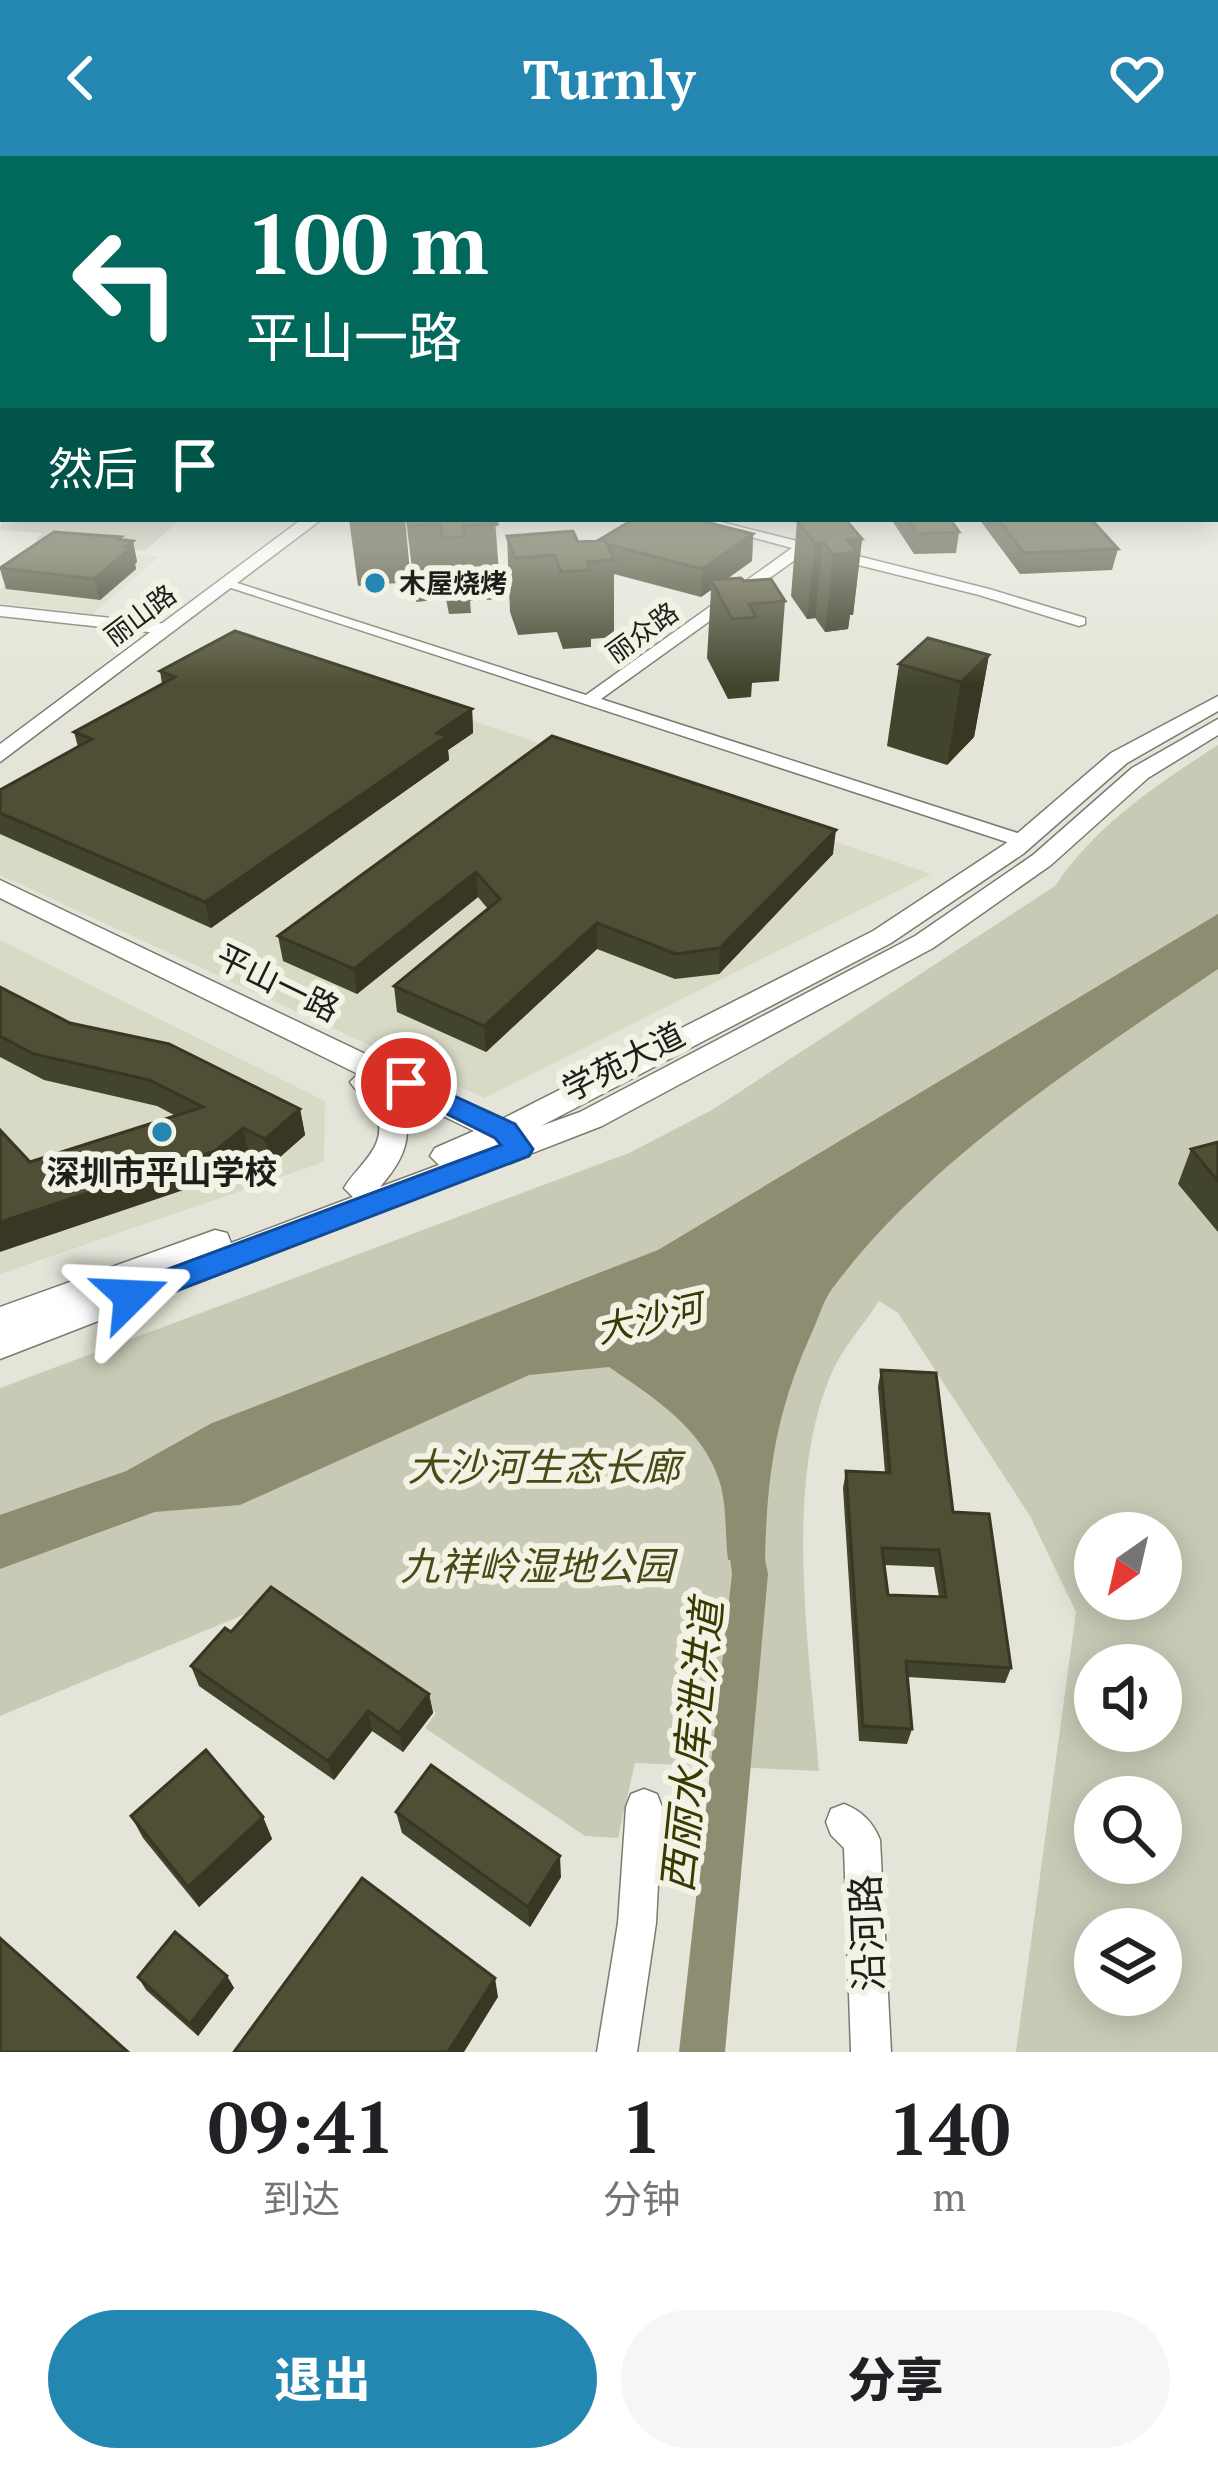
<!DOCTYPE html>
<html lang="zh">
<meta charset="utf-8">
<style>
:root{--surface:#fff;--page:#f6f6f6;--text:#202124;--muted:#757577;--accent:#2487b1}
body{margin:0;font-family:"PT Serif","Noto Sans SC",serif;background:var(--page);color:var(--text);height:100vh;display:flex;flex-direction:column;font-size:45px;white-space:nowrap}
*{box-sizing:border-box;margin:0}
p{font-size:39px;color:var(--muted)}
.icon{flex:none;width:66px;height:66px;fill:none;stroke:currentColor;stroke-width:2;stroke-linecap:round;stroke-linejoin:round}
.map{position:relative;height:1896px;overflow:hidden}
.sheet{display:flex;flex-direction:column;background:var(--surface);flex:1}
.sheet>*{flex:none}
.guide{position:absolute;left:0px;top:0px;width:1218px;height:366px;box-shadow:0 6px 30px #0003;background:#00695c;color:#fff;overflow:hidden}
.needle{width:78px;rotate:214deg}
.controls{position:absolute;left:1074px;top:1356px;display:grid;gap:24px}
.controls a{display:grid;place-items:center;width:108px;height:108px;border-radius:50%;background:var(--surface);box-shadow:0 6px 30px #0003;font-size:60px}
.pin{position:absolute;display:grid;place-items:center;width:102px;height:102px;color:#fff;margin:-51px;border:6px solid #fff;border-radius:50%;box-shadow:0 3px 12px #0007}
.me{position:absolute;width:132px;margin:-66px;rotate:69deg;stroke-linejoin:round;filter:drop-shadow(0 0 9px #0008)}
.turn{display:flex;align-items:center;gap:42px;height:252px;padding:0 48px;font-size:54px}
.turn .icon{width:156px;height:156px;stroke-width:2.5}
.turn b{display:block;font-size:84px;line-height:102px}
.then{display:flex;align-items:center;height:114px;padding:0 48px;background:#0003;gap:24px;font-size:45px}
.eta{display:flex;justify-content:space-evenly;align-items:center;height:204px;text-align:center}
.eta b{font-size:72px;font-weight:800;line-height:84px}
.button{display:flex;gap:24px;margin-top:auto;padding:24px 48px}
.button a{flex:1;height:138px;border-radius:72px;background:var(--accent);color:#fff;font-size:48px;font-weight:800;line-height:138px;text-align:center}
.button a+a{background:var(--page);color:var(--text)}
header{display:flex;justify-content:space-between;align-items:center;height:156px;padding:0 48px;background:var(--accent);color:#fff;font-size:54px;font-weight:800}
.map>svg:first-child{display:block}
.built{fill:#d9dac5}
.green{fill:#c9cab6;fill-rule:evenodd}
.water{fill:#8c8d71}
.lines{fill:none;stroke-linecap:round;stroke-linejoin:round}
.canal{fill:#8c8d71;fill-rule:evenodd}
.river{fill:#8c8d71;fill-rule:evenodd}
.minor-casing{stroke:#7a7a6e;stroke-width:3}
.tertiary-casing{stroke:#7a7a6e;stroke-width:3}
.secondary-casing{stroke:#7a7a6e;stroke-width:3}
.primary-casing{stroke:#c4c5c3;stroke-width:3}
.minor{fill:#fff;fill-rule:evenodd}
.tertiary{fill:#fff;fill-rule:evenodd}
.secondary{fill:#cae2ee;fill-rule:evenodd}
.primary{fill:#95c5dc;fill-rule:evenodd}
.wall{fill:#43442d;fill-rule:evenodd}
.shaded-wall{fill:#373724}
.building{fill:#4e4f34;stroke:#373724;stroke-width:3;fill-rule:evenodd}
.route{fill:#1a73e8;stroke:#114b97;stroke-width:3}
.poi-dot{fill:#2487b1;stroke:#f2f3e5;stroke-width:4.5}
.labels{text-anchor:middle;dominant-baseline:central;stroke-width:12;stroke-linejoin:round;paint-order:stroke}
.far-poi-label{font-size:27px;font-weight:bold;fill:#1e1f1a;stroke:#f2f3e5;text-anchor:start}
.far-street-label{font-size:27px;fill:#1e1f1a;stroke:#f2f3e5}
.street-label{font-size:33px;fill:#1e1f1a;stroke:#f2f3e5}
.poi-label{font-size:33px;font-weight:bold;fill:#1e1f1a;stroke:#f2f3e5}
.water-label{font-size:36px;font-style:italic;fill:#393902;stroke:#f2f3e5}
.near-park-label{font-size:39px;font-style:italic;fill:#4a4a17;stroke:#f2f3e5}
.near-street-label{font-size:39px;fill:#1e1f1a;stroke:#f2f3e5}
.near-water-label{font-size:42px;font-style:italic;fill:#393902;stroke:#f2f3e5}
</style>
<header><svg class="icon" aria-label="back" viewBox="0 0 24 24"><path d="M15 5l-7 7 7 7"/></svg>Turnly<svg class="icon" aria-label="heart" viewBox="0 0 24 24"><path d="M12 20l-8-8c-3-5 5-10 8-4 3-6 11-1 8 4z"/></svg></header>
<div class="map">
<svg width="1218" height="1896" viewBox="0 0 1218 1896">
<rect width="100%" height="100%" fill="#e4e5d8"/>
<!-- built -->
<path class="built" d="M57,389L159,401L93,458L0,447V433Z
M224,482L931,718L484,942L0,719V646Z
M0,784L325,945L324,1006L0,1118Z"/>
<!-- green -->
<path class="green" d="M3,356V363H181L145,395L35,384L42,377L0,374Z
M1218,589V1896H1016L1076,1456L1030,1360L898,1157L879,1145C865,1167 844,1190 833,1214C782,1327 810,1494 819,1615L635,1607L618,1682L585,1680L425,1572L436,1557L279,1444L0,1560V1232L629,997L712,954L1055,730C1098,667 1155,630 1218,589ZM1095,1377H1161V1443H1095ZM1095,1509H1161V1575H1095ZM1095,1641H1161V1707H1095ZM1095,1773H1161V1839H1095Z"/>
<!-- water -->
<path class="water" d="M1218,758V813C1086,903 928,1003 832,1133C823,1145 819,1161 813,1174C776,1255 767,1317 765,1405L728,1404C725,1380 727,1351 720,1327C704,1273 653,1241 609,1211L529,1219L240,1349L130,1358L117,1329L128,1314L212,1267L658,1094Z"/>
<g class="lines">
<!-- canal -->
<path class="canal" d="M744,1353L756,1358L768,1418L725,1896H679L732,1418L726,1369L732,1358Z"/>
<!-- river -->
<path class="river" d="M178,1297L198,1304L207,1322L198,1340L0,1413V1359Z"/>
<!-- minor casing -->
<g class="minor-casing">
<path id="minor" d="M3,347V356L0,357V348Z
M685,363H709L801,386L833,363H849L814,389L989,433L1085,462V468L1079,470L979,439L806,396L601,543L1030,681V689H1016L219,428L231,425L586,539L792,392Z
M0,450L167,468L175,473L167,478L0,460Z
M644,1633L657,1638L662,1651L656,1767L637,1896H597L618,1767L626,1651L631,1638Z
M844,1648C862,1655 873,1666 880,1684L891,1896H851L844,1692L831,1679L826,1666L831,1653Z"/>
</g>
<!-- tertiary casing -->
<g class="tertiary-casing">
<path id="tertiary" d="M302,363H322L0,606V588Z
M1218,540V555L1127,607L1023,698L891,787L541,970L580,956L915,780L1033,699L1132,612L1218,563V579L1148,622L1051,709L933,792L602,970L0,1203V1151L215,1074L227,1077L231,1087L353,1041L344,1032C358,1008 391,989 375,956C369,944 357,937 350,926L358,918L0,742V724L502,963L873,775L1005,688L1111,597ZM391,935L474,975L435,992L430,1000L439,1009L380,1031C408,999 418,971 391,935Z"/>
</g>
<!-- secondary casing -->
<g class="secondary-casing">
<path id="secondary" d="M1215,302H1218V313H1215Z"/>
</g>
<!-- primary casing -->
<g class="primary-casing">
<path id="primary" d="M1215,266H1218V277H1215Z"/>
</g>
<!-- minor -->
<use href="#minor" class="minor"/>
<!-- tertiary -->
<use href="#tertiary" class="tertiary"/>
<!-- secondary -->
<use href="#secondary" class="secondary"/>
<!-- primary -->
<use href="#primary" class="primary"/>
</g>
<!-- wall -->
<path class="wall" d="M349,363H405L411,426L358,430Z
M406,363H495L501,443L470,445L471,457L449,458L446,443L416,446Z
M891,363H950L959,376L956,397L914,398Z
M979,363H1091L1118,393L1112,414L1020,418Z
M797,365L862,383L853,459H850L848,473L825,476L815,462L807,463L791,440Z
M753,378L752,405L727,423L744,425L785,445L779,525L752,527L751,541L728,543L707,502L711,434L701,441L614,418V481L591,483V491L563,493L557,476L518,479L510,456L507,380L578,386Z
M121,381L122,384L133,385L137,406L135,408L136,413L100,444L6,433L0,413Z
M989,499L974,581L947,609L887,590L899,508Z
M160,515L472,553L473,577L448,594L449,604L211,772L0,678V634L78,591L74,576L162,528Z
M552,580L833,698L719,818L675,823L597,793L486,896L397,856L394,830L488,753L478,741L357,838L283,805L278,780Z
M0,831L70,867L300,953L305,979L271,1009L249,998L222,1021L176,960L157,950L44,924L0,901Z
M1218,986V1076L1178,1028L1191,993Z
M881,1214L953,1356L1011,1512L1005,1527L907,1521L912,1573L907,1588L859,1585L843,1332L846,1315L885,1317L878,1231ZM884,1409L934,1411L939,1441L888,1439Z
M231,1476L429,1538L433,1557L403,1596L372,1575L334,1624L199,1530L191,1510Z
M396,1656L561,1721L530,1771L402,1677Z
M131,1660L263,1661L272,1683L199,1751L143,1682Z
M227,1820L234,1832L198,1880L146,1834L138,1821Z"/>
<!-- shaded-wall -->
<path class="shaded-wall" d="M753,378L752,405L715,431L711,424V434L701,441L702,413Z
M121,381L125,397V391L133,385L137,406L135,408L136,413L100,444L94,423Z
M862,383L853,459H850L848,473L825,476L833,399L847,384Z
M823,386L815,462L807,463L815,387Z
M989,499L974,581L947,609L961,526Z
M472,553L473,577L448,594L449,604L211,772L205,746Z
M836,674L833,698L719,818L720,792Z
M476,716L478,741L357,838L354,813Z
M597,767V793L486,896L484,870Z
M300,953L305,979L271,1009L265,983Z
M243,972L249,998L222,1021L0,1096V1066Z
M429,1538L433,1557L403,1596L399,1577Z
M368,1555L372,1575L334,1624L328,1605Z
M263,1661L272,1683L199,1751L188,1731Z
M560,1700L561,1721L530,1771L528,1751Z
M227,1820L234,1832L198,1880L190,1868Z
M495,1822L498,1841L464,1896H448Z"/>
<!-- building -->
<path class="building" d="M407,363H495L497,368L463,370L465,381L443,382L440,368L409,370Z
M634,363H694L753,378L702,413L607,388L605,384H599Z
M819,363H845L862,383L847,384L857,396L833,399L823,386L815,387L797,365Z
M907,363H950L959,376L917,378Z
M998,363H1091L1118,393L1024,397Z
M573,375L578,386L605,384L614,404L587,406L590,414L561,416L555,399L515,402L507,380Z
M54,376L121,381L118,383L133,385L125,391L131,392L94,423L0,412Z
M741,422L744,425L771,423L785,445L749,448L756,461L732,463L711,424Z
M235,475L472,553L437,577L447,580L205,746L0,657V634L92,583L74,576L175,521L160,515Z
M928,482L989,499L961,526L899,508Z
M552,580L836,674L720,792L676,798L597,767L484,870L394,830L500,743L476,716L354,813L278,780Z
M0,831L70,867L169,888L300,953L265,983L243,972L215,995L0,1066V974L30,1006L203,951L149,924L34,898L0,880Z
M1218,986V1025L1191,993Z
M881,1214L936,1217L953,1356L989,1358L1011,1512L906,1505L912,1573L863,1570L846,1315L890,1317ZM882,1392L939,1394L946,1441L888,1439Z
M271,1431L429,1538L399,1577L368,1555L328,1605L191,1510L225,1472L231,1476Z
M206,1594L263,1661L188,1731L131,1660Z
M431,1609L560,1700L528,1751L396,1656Z
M362,1722L495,1822L448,1896H234Z
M175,1776L227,1820L190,1868L138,1821Z
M0,1782L128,1896H0Z"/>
<!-- sky -->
<linearGradient id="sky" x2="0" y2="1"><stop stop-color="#83a4b8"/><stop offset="0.5" stop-color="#f3f3ed"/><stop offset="1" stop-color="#f3f3ed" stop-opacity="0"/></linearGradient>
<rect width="1218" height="529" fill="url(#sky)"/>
<!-- route -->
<path class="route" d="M406,918L515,968L533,993L529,1000L142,1148H120L116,1140L120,1131L501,989L495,982L397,933L393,927Z"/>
<!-- markers -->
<g class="poi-dot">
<circle cx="375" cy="427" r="12"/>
<circle cx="162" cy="976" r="12"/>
</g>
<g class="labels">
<!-- far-poi labels -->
<g class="far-poi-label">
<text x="399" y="427">木屋烧烤</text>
</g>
<!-- far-street labels -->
<g class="far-street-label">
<text transform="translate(140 459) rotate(-37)">丽山路</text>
<text transform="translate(642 476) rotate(-36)">丽众路</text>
</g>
<!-- street labels -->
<g class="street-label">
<text transform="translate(278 826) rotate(26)">平山一路</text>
<text transform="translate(623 905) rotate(-27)">学苑大道</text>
</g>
<!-- poi labels -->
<g class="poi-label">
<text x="162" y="1015">深圳市平山学校</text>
</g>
<!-- water labels -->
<g class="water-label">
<text transform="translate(649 1162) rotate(-13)">大沙河</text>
</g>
<!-- near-park labels -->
<g class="near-park-label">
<text x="544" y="1310">大沙河生态长廊</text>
<text x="537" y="1409">九祥岭湿地公园</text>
</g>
<!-- near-street labels -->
<g class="near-street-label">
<text transform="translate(866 1777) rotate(-92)">沿河路</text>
</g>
<!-- near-water labels -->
<g class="near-water-label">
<text transform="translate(691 1590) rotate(-84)">西丽水库泄洪道</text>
</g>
</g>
</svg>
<div class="controls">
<a><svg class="needle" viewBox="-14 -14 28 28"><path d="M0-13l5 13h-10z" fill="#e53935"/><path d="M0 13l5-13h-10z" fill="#757577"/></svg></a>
<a><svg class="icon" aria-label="sound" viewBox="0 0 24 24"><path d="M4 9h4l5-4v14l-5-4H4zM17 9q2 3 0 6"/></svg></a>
<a><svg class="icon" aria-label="search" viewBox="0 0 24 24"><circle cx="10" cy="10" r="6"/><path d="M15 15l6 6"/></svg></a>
<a><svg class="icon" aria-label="layers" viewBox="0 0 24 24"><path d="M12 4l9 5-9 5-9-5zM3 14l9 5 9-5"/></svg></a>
</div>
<div class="pin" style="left:406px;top:927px;background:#d93025"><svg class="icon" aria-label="arrive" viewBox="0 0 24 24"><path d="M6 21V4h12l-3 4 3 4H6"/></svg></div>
<svg class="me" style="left:131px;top:1140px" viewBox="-20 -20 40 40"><path d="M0-17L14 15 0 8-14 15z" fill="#1a73e8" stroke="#fff" stroke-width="4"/></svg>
<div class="guide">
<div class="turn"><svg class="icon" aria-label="left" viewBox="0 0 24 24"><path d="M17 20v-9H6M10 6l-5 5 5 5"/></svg><div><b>100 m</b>平山一路</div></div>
<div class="then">然后<svg class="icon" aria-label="arrive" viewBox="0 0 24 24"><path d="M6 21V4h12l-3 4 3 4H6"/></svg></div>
</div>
</div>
<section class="sheet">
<div class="eta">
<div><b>09:41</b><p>到达</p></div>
<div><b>1</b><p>分钟</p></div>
<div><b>140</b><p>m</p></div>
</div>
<div class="button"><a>退出</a><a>分享</a></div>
</section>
